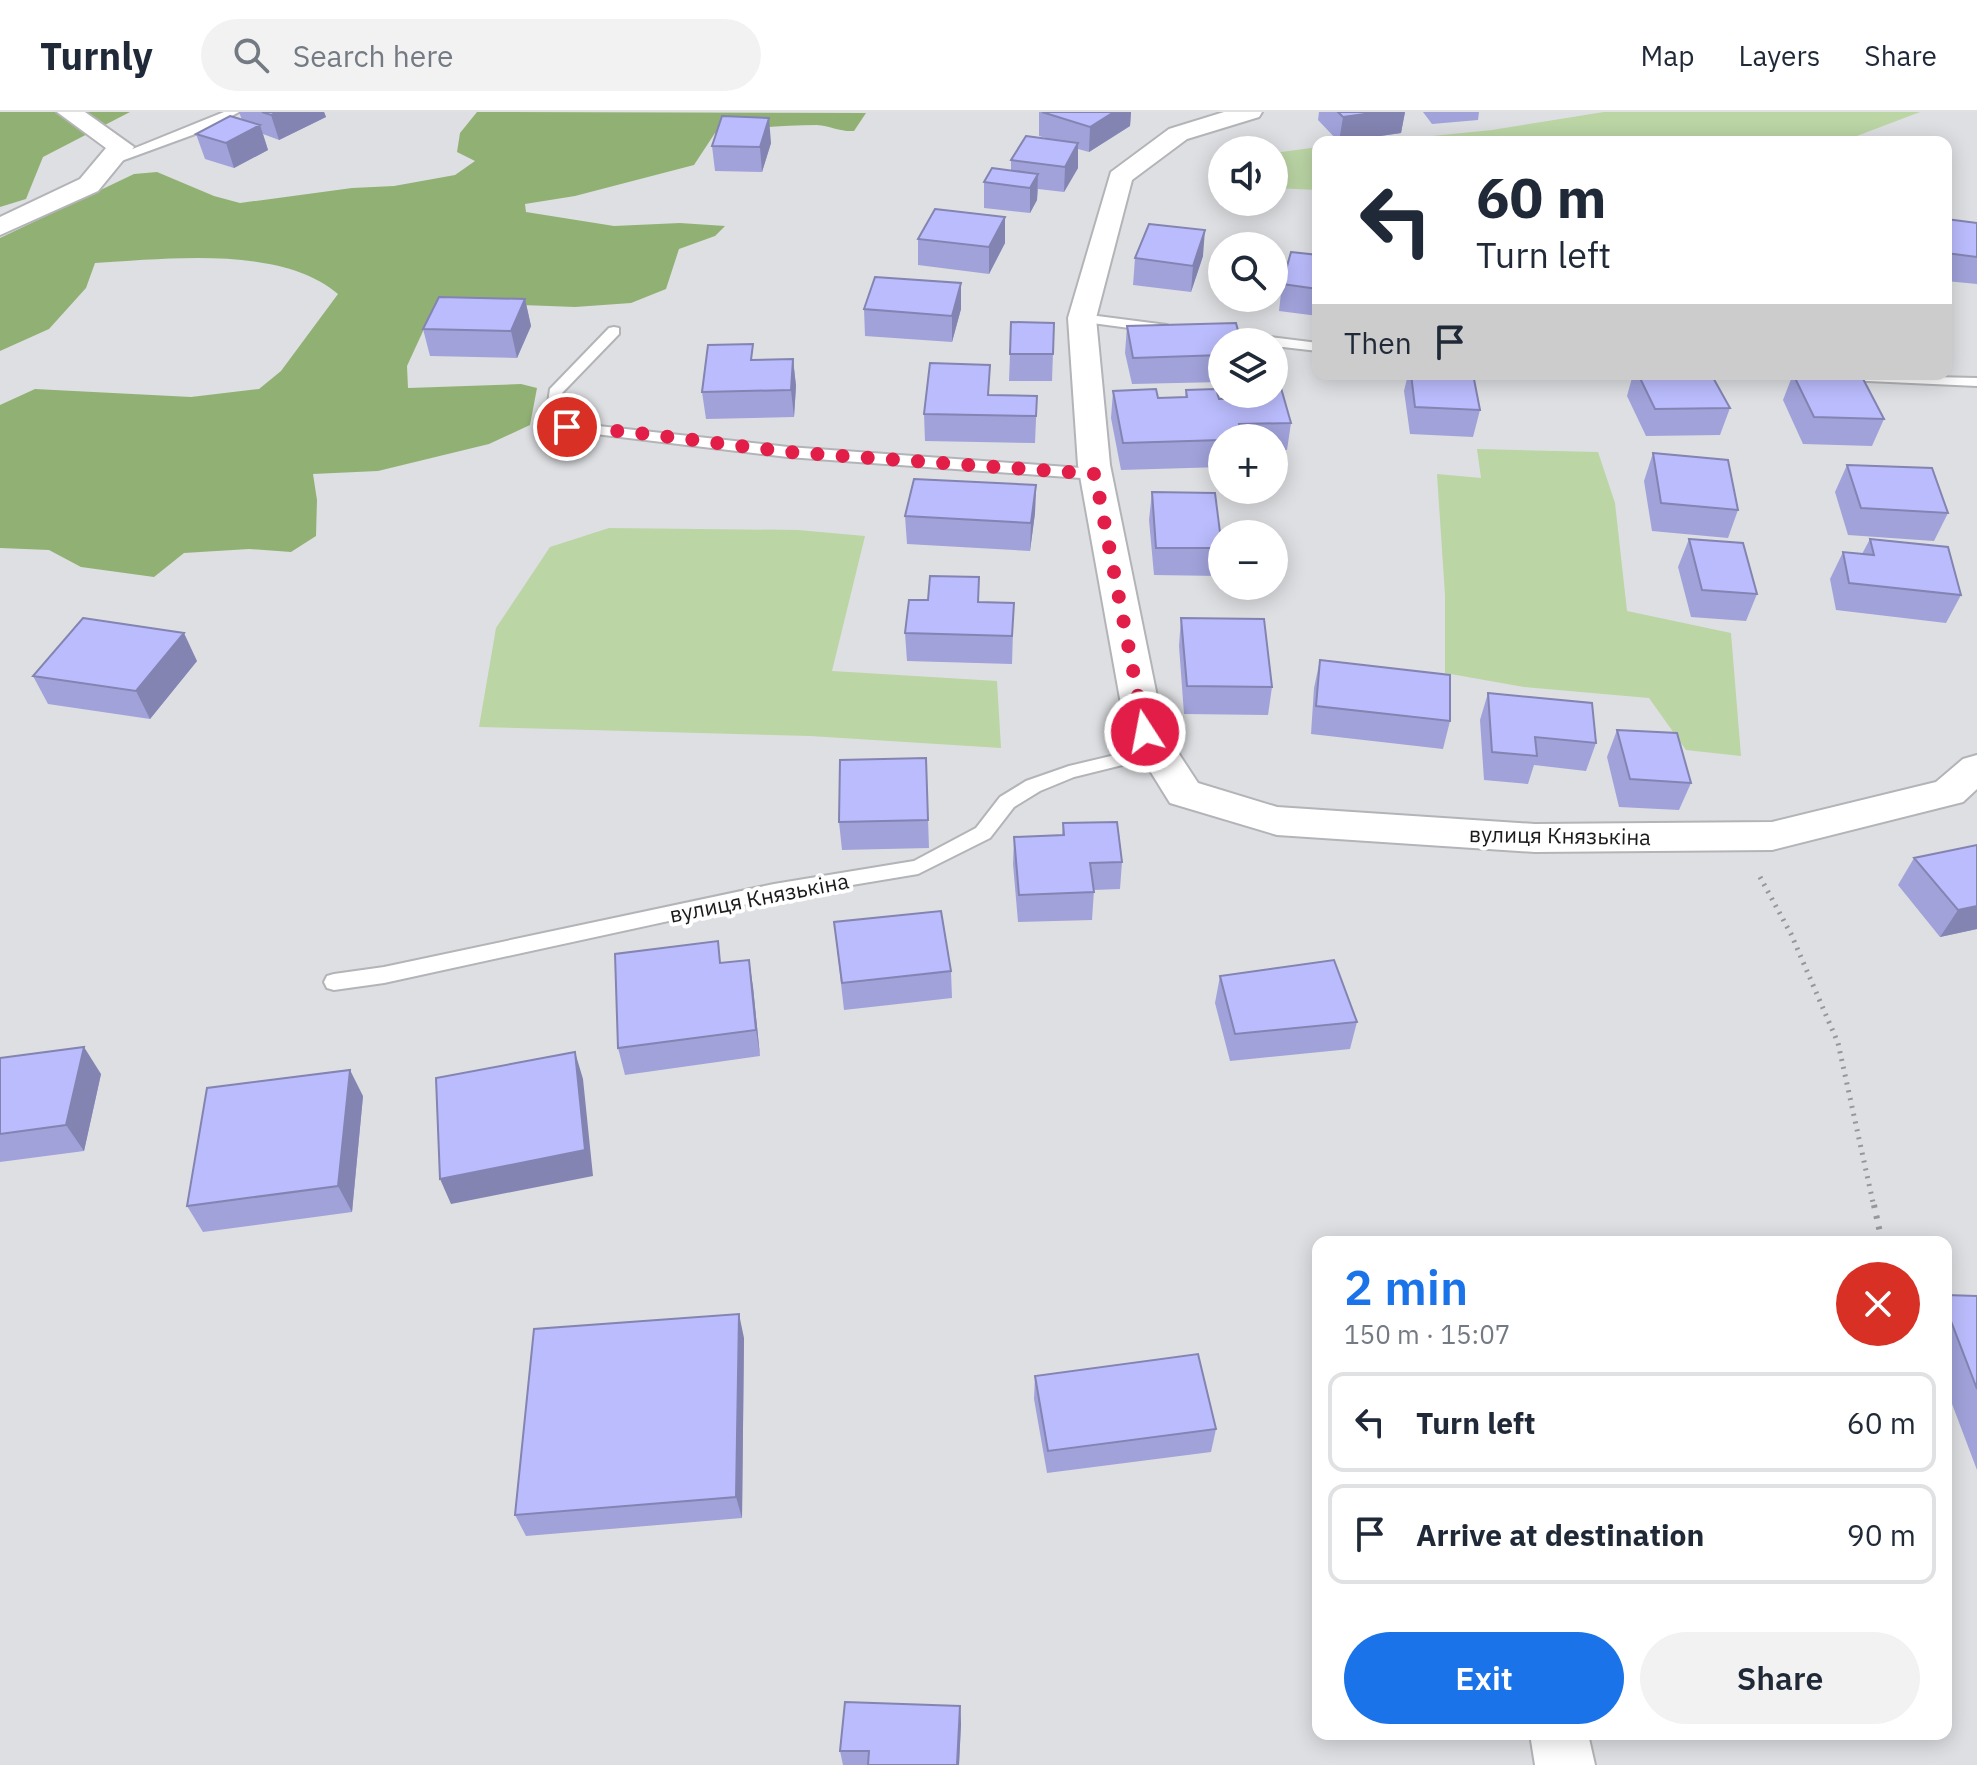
<!DOCTYPE html>
<meta charset="utf-8">
<style>
:root{--surface:#fff;--page:#f2f2f3;--text:#1f2937;--muted:#747a83;--line:#e0e1e3;--accent:#1a73e8}
body{margin:0;font-family:"IBM Plex Sans",sans-serif;background:var(--page);color:var(--text);height:100vh;display:flex;flex-direction:column;font-size:30px;white-space:nowrap}
*{box-sizing:border-box;margin:0}
p{font-size:26px;color:var(--muted)}
.icon{flex:none;width:44px;height:44px;fill:none;stroke:currentColor;stroke-width:2;stroke-linecap:round;stroke-linejoin:round}
.map{position:relative;flex:1;overflow:hidden}
.side{position:absolute;left:1312px;top:1124px;width:640px;height:504px;display:flex;flex-direction:column;background:var(--surface);border-radius:16px;box-shadow:0 4px 20px #0003}
.side>*{flex:none}
.guide{position:absolute;left:1312px;top:24px;width:640px;height:244px;border-radius:16px;box-shadow:0 4px 20px #0003;background:#fff;color:var(--text);overflow:hidden}
.fabs{position:absolute;left:1208px;top:24px;display:grid;gap:16px}
.fabs a{display:grid;place-items:center;width:80px;height:80px;border-radius:50%;background:var(--surface);box-shadow:0 4px 20px #0003;font-size:40px}
.pin{position:absolute;display:grid;place-items:center;width:68px;height:68px;color:#fff;margin:-34px;border:4px solid #fff;border-radius:50%;box-shadow:0 2px 8px #0007}
.me{position:absolute;width:88px;margin:-44px;rotate:349deg;stroke-linejoin:round;filter:drop-shadow(0 0 6px #0008)}
.turn{display:flex;align-items:center;gap:28px;height:168px;padding:0 32px;font-size:36px}
.turn .icon{width:104px;height:104px;stroke-width:2.5}
.turn b{display:block;font-size:56px;line-height:68px}
.then{display:flex;align-items:center;height:76px;padding:0 32px;background:#0003;gap:16px;font-size:30px}
.round{display:grid;place-items:center;flex:none;width:84px;height:84px;border-radius:42px;background:var(--page)}
.summary{display:flex;align-items:center;justify-content:space-between;height:136px;padding:0 32px}
h1{font-size:48px;font-weight:600;line-height:60px;color:var(--accent)}
.cta{display:flex;gap:16px;margin-top:auto;padding:16px 32px}
.cta a{flex:1;height:92px;border-radius:48px;background:var(--accent);color:#fff;font-size:32px;font-weight:600;line-height:92px;text-align:center}
.cta a+a{background:var(--page);color:var(--text)}
ul{padding:0;list-style:none}
li{display:flex;align-items:center;gap:24px;height:100px;margin:0 16px 12px;padding:0 16px;border:4px solid var(--line);border-radius:16px}
li div{flex:1}
li b{display:block;font-size:30px}
li em{font-style:normal}
header{display:flex;align-items:center;gap:48px;box-sizing:border-box;height:112px;padding:0 40px;background:var(--surface);border-bottom:2px solid var(--line)}
header strong{font-size:38px}
nav{display:flex;gap:44px;margin-inline-start:auto;font-size:28px}
.search{width:560px;height:72px;background:var(--page);display:flex;align-items:center;gap:20px;box-sizing:border-box;padding:0 28px;border-radius:44px;color:var(--muted);font-size:30px}
.map>svg:first-child{display:block}
.green{fill:#bbd5a5}
.forest{fill:#91b174}
.lines{fill:none;stroke-linecap:round;stroke-linejoin:round}
.lane-casing{stroke:#b3b4b7;stroke-width:4}
.street-casing{stroke:#b3b4b7;stroke-width:4}
.path-far1{stroke:#969799;stroke-width:5;stroke-dasharray:2 6;stroke-linecap:butt}
.path{stroke:#969799;stroke-width:6;stroke-dasharray:3 8;stroke-linecap:butt}
.lane{fill:#fff;fill-rule:evenodd}
.street{fill:#fff;fill-rule:evenodd}
.wall{fill:#a1a2da}
.shaded-wall{fill:#8384b1}
.building{fill:#bbbcfd;stroke:#8384b1;stroke-width:2}
.route{stroke:#e11d48;stroke-width:14;stroke-dasharray:0 25.2}
.labels{text-anchor:middle;dominant-baseline:central;stroke-width:8;stroke-linejoin:round;paint-order:stroke}
.street-label{font-size:22px;fill:#1b1b1c;stroke:#fff}
</style>
<header>
<strong>Turnly</strong>
<div class="search"><svg class="icon" aria-label="search" viewBox="0 0 24 24"><circle cx="10" cy="10" r="6"/><path d="M15 15l6 6"/></svg>Search here</div>
<nav><a>Map</a><a>Layers</a><a>Share</a></nav>
</header>
<div class="map">
<svg width="1977" height="1653" viewBox="0 0 1977 1653">
<rect width="100%" height="100%" fill="#dedfe2"/>
<!-- green -->
<path class="green" d="M1604,0H1920L1841,30H1373L1492,18Z
M1318,35V78L1274,76V41Z
M1477,337L1598,340L1615,391L1627,499L1731,521L1741,644L1686,638L1649,586L1524,575L1445,561V483L1437,362L1481,366Z
M609,416L798,418L865,424L832,559L997,569L1001,636L810,624L479,615L496,516L550,435Z"/>
<!-- forest -->
<path class="forest" d="M0,0H130L43,45L26,87L0,95Z
M477,0L866,1L854,19C841,20 830,14 817,13C782,13 750,16 715,21L694,53L575,84L525,92L526,100L614,114L680,111L725,114L715,124L679,137L666,177L631,191L575,195L522,193L424,217L407,254L408,276L521,272L537,276L530,313L489,332L378,359L313,362L317,388L316,424L291,440L249,437L184,441L154,465L81,455L49,438L0,436V293L35,277L191,285L259,277L281,259L338,182C281,133 167,147 95,151L86,176L49,217L0,239V126L134,62L157,60L214,84L240,91L352,76L394,74L455,63L475,49L457,40L460,21Z"/>
<g class="lines">
<!-- lane casing -->
<g class="lane-casing">
<path id="lane" d="M224,0H239L206,18L113,52L103,49Z
M1082,202L1167,213L1174,217L1167,221L1077,209L1075,206Z
M614,215L619,216V222L562,281L560,303L571,311L788,335L1095,357L1103,362L1095,367L788,345L562,318L546,305L550,277L609,216Z
M1215,218L1318,231V239L1274,234V230L1210,225L1208,222Z
M1795,262L1977,266V274L1802,266Z
M1157,633L1166,639L1163,643L1074,665L1040,679L1014,695L990,726L918,762L774,786L384,871L334,878L327,876L324,870L327,864L334,862L384,855L774,772L914,749L976,716L1000,685L1026,669L1069,654Z"/>
</g>
<!-- street casing -->
<g class="street-casing">
<path id="street" d="M57,0H85L134,35L98,79L0,123V105L80,67L106,36Z
M1224,0H1262L1259,5L1187,27L1132,68L1096,206L1110,353L1164,619L1198,671L1277,695L1535,712L1772,710L1936,670L1963,647L1977,643V677L1963,690L1772,738L1535,740L1277,723L1170,691L1126,620L1078,353L1068,206L1111,60L1169,17Z
M1530,1622H1588L1595,1653H1535Z"/>
</g>
<!-- path-far1 -->
<path class="path-far1" d="M1760,765L1791,822L1838,931L1874,1095"/>
<!-- path -->
<path class="path" d="M1874,1093L1882,1130"/>
<!-- lane -->
<use href="#lane" class="lane"/>
<!-- street -->
<use href="#street" class="street"/>
</g>
<!-- wall -->
<path class="wall" d="M239,0H324L326,5L279,28L263,22L268,38L234,56L205,47L196,22L242,8Z
M1039,0H1131L1130,14L1089,40L1078,37V56L1064,80L1038,77L1037,88L1030,101L984,96V70L1011,59V48L1046,26L1039,24Z
M1319,0H1405L1401,21L1339,30L1318,8Z
M1423,0H1479L1478,8L1432,12Z
M771,31L762,60L715,59L712,34Z
M1946,107L1977,111V172L1946,169Z
M918,127L1005,131L989,162L918,153Z
M1318,143V204L1279,199L1282,172Z
M1203,144L1191,180L1133,173L1135,146Z
M525,187L531,214L517,246L430,244L423,217Z
M864,197H961L952,230L865,224Z
M1054,211L1052,269H1009L1010,242Z
M1127,214L1222,230V270L1132,272L1125,241Z
M793,247L796,274L794,305L706,307L702,280L754,248Z
M1408,262H1473L1480,298L1473,325L1410,322L1404,279Z
M1633,262H1711L1730,296L1720,323L1646,324L1627,284Z
M1793,262L1884,307L1872,334L1803,332L1783,288Z
M1186,278L1219,287L1249,286V282H1274L1291,311L1287,338H1274V326H1222V355L1121,358L1111,306L1113,279L1158,286H1185Z
M990,283L1037,284L1035,331L925,329L924,302Z
M1653,341L1738,398L1728,426L1652,419L1644,369Z
M1847,353L1948,401L1934,429L1848,423L1835,380Z
M1036,373L1035,401L1030,439L907,432L905,404Z
M1152,380L1222,434L1219,464L1154,463L1149,408Z
M1689,427L1757,482L1746,509L1691,505L1678,455Z
M1870,427L1961,483L1946,511L1836,498L1830,467L1843,440L1862,442Z
M928,488L979,490L1013,519L1012,552L907,549L905,521Z
M1181,506L1272,575L1268,603L1184,602L1179,534Z
M1320,548L1450,609L1443,637L1311,622L1314,576Z
M197,549L150,607L48,592L33,564Z
M1488,581L1596,631L1586,659L1534,653L1528,672L1484,668L1480,608Z
M1617,618L1691,671L1679,698L1619,695L1607,645Z
M926,646L929,736L842,738L839,710Z
M1063,711L1122,750L1120,777L1094,778L1092,808L1018,810L1013,752L1014,725L1062,723Z
M1977,733V817L1940,825L1898,773L1914,746Z
M834,810L951,859L952,886L844,898Z
M722,851L753,875L760,944L625,963L618,936Z
M1220,864L1357,910L1350,937L1230,949L1215,891Z
M0,946L101,962L84,1039L0,1050Z
M363,984L352,1100L203,1120L187,1094Z
M1946,1183L1977,1184V1358L1946,1276Z
M744,1226L742,1406L526,1424L515,1403Z
M1035,1264L1216,1317L1211,1340L1047,1361L1034,1287Z
M960,1594L961,1612L959,1653H843L840,1639Z"/>
<!-- shaded-wall -->
<path class="shaded-wall" d="M278,0H324L326,5L279,28L271,3Z
M1114,0H1131L1130,14L1089,40L1090,15Z
M1379,0H1405L1401,21L1339,30L1343,5Z
M769,6L771,31L762,60L760,35Z
M260,13L268,38L234,56L226,31Z
M1078,31V56L1064,80L1065,55Z
M1038,62L1037,88L1030,101V76Z
M1005,105V131L989,162V135Z
M1205,118L1203,144L1191,180L1193,154Z
M961,171V197L952,230V204Z
M525,187L531,214L517,246L511,219Z
M793,247L796,274L794,305L791,278Z
M1036,373L1035,401L1030,439L1031,411Z
M184,521L197,549L150,607L136,579Z
M1977,794V817L1940,825L1958,798Z
M749,848L753,875L760,944L756,918Z
M84,935L101,962L84,1039L66,1013Z
M575,940L583,967L593,1064L451,1092L440,1067Z
M350,958L363,984L352,1100L338,1074Z
M739,1202L744,1226L742,1406L736,1385Z
M960,1594L961,1612L959,1653H957Z"/>
<!-- building -->
<path class="building" d="M262,0H278L271,3Z
M1042,0H1114L1090,15Z
M1338,0H1379L1343,5Z
M230,4L260,13L226,31L196,22Z
M722,4L769,6L760,35L712,34Z
M1026,24L1078,31L1065,55L1011,48Z
M992,56L1038,62L1030,76L984,70Z
M935,97L1005,105L989,135L918,127Z
M1946,107L1977,111V145L1946,141Z
M1149,112L1205,118L1193,154L1135,146Z
M1291,140L1318,143V177L1282,172Z
M875,165L961,171L952,204L864,197Z
M439,185L525,187L511,219L423,217Z
M1011,210L1054,211L1053,242H1010Z
M1236,211L1241,230H1222V243L1133,246L1127,214Z
M753,232L751,248L793,247L791,278L702,280L708,233Z
M930,251L990,253L988,283L1037,284L1036,304L924,302Z
M1411,262H1473L1480,298L1415,295Z
M1638,262H1711L1730,296L1655,297Z
M1793,262L1861,263L1884,307L1814,305Z
M1274,276H1281L1291,311L1239,312L1242,326H1222V328L1123,331L1113,279L1156,277L1158,286L1187,285L1186,278L1216,277L1219,287L1253,286L1251,282H1274Z
M1653,341L1728,348L1738,398L1661,391Z
M1847,353L1932,356L1948,401L1861,396Z
M914,367L1036,373L1031,411L905,404Z
M1152,380L1215,381L1222,436H1156Z
M1689,427L1743,431L1757,482L1702,478Z
M1870,427L1948,435L1961,483L1849,471L1843,440L1874,443Z
M930,464L979,465L978,490L1014,491L1012,524L905,521L909,488H928Z
M83,506L184,521L136,579L33,564Z
M1181,506L1264,507L1272,575L1187,574Z
M1320,548L1450,563V609L1316,594Z
M1488,581L1592,591L1596,631L1535,625L1537,644L1492,640Z
M1617,618L1677,621L1691,671L1630,667Z
M926,646L928,708L839,710L840,648Z
M1117,710L1122,750L1090,751L1094,780L1019,783L1014,725L1064,723L1063,711Z
M1977,733V794L1958,798L1914,746Z
M941,799L951,859L842,871L834,810Z
M718,829L720,851L749,848L756,918L618,936L615,842Z
M1334,848L1357,910L1235,922L1220,864Z
M84,935L66,1013L0,1022V946Z
M575,940L585,1038L440,1067L436,966Z
M350,958L338,1074L187,1094L207,976Z
M1946,1183L1977,1184V1277L1946,1196Z
M739,1202L736,1385L515,1403L534,1217Z
M1198,1242L1216,1317L1048,1339L1035,1264Z
M845,1590L960,1594L957,1653H868L869,1639H840Z"/>
<g class="lines">
<!-- route -->
<path class="route" d="M567,315L631,320L788,340L1095,362L1145,620"/>
</g>
<g class="labels">
<!-- street labels -->
<g class="street-label">
<text transform="translate(1560 723) rotate(1)">вулиця Князькіна</text>
<text transform="translate(759 785) rotate(-11)">вулиця Князькіна</text>
</g>
</g>
</svg>
<div class="fabs">
<a><svg class="icon" aria-label="sound" viewBox="0 0 24 24"><path d="M4 9h4l5-4v14l-5-4H4zM17 9q2 3 0 6"/></svg></a>
<a><svg class="icon" aria-label="search" viewBox="0 0 24 24"><circle cx="10" cy="10" r="6"/><path d="M15 15l6 6"/></svg></a>
<a><svg class="icon" aria-label="layers" viewBox="0 0 24 24"><path d="M12 4l9 5-9 5-9-5zM3 14l9 5 9-5"/></svg></a>
<a>+</a>
<a>−</a>
</div>
<div class="pin" style="left:567px;top:315px;background:#d93025"><svg class="icon" aria-label="arrive" viewBox="0 0 24 24"><path d="M6 21V4h12l-3 4 3 4H6"/></svg></div>
<svg class="me" style="left:1145px;top:620px" viewBox="-20 -20 40 40"><circle r="17" fill="#e11d48" stroke="#fff" stroke-width="3"/><path d="M0-11L8 9 0 5-8 9z" fill="#fff"/></svg>
<div class="guide">
<div class="turn"><svg class="icon" aria-label="left" viewBox="0 0 24 24"><path d="M17 20v-9H6M10 6l-5 5 5 5"/></svg><div><b>60 m</b>Turn left</div></div>
<div class="then">Then<svg class="icon" aria-label="arrive" viewBox="0 0 24 24"><path d="M6 21V4h12l-3 4 3 4H6"/></svg></div>
</div>
<section class="side">
<div class="summary"><div><h1>2 min</h1><p>150 m · 15:07</p></div><a class="round" style="background:#d93025;color:#fff"><svg class="icon" aria-label="close" viewBox="0 0 24 24"><path d="M6 6l12 12M18 6L6 18"/></svg></a></div>
<ul>
<li><svg class="icon" aria-label="left" viewBox="0 0 24 24"><path d="M17 20v-9H6M10 6l-5 5 5 5"/></svg><div><b>Turn left</b></div><em>60 m</em></li>
<li><svg class="icon" aria-label="arrive" viewBox="0 0 24 24"><path d="M6 21V4h12l-3 4 3 4H6"/></svg><div><b>Arrive at destination</b></div><em>90 m</em></li>
</ul>
<div class="cta"><a>Exit</a><a>Share</a></div>
</section>
</div>
